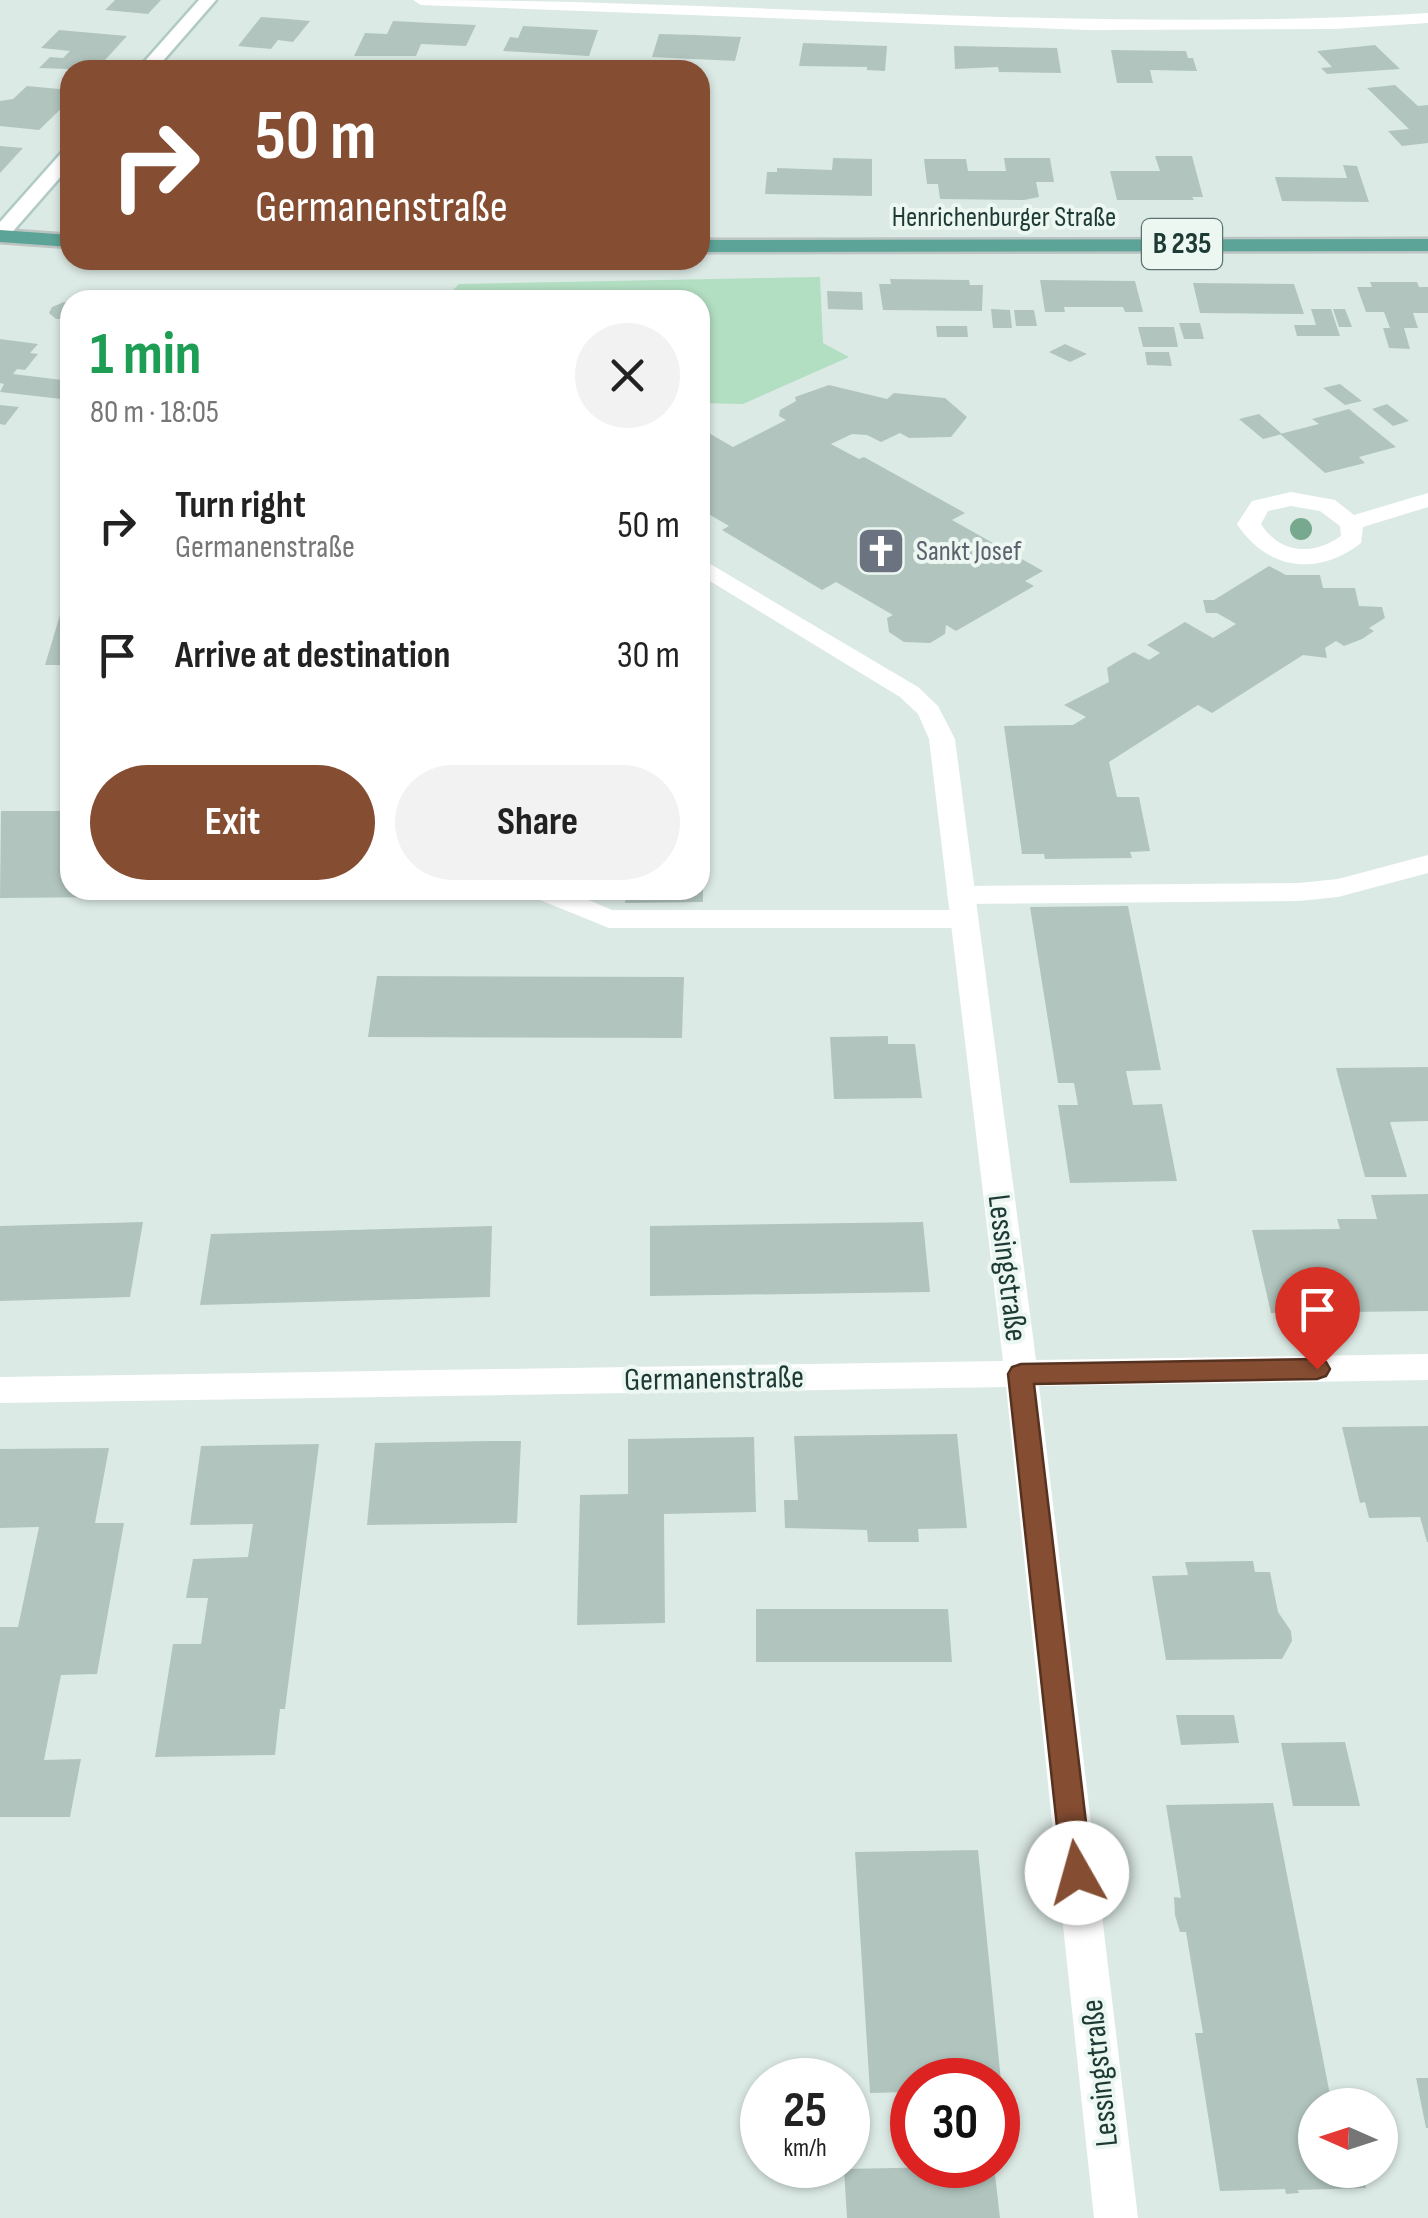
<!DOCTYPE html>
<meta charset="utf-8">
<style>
:root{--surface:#fff;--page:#f2f2f2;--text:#222;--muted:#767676;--accent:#854d32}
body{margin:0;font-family:"Sofia Sans Condensed",sans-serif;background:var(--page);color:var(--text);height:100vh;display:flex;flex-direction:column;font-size:38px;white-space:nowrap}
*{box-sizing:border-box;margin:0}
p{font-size:32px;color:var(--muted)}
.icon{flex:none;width:55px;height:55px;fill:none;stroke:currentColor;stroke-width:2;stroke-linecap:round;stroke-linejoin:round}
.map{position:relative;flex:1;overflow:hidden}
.drawer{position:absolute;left:60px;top:290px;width:650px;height:610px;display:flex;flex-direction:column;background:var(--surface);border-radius:30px;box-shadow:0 2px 8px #0004}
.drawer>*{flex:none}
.banner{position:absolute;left:60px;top:60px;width:650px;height:210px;border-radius:30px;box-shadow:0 2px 8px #0004;background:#854d32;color:#fff;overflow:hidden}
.needle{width:65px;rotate:273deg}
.fabs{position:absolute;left:1298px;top:2088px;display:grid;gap:20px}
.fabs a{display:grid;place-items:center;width:100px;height:100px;border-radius:50%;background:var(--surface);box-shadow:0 2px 8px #0004;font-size:50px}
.speed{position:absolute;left:740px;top:2058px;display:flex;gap:20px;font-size:50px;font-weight:700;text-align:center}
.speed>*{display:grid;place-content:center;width:130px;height:130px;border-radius:50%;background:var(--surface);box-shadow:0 2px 8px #0004;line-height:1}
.speed small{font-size:25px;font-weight:400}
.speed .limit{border:15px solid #d22;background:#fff;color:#111}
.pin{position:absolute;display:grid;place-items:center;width:85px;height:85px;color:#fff;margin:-102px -42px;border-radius:50% 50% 50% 0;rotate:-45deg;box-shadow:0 0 10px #0007}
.pin .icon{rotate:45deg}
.me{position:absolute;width:110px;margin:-55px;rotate:353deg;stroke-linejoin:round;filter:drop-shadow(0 0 8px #0008)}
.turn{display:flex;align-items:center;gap:35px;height:210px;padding:0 30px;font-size:45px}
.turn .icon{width:130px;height:130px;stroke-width:2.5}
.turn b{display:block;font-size:70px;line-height:85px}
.round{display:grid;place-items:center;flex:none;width:105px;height:105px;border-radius:52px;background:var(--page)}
.headline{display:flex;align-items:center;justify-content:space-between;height:170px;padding:0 30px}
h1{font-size:60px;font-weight:700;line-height:75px;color:#1e9e55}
.primary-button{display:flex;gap:20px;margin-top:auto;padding:20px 30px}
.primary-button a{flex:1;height:115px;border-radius:60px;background:var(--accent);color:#fff;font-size:40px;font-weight:700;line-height:115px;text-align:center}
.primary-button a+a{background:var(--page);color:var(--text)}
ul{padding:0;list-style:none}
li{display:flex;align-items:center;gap:30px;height:130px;padding:0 30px}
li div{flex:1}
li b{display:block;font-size:38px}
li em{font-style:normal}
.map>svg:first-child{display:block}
.green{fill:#b2dec2}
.building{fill:#b1c5be}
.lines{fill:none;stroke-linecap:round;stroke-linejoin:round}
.secondary-casing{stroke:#afcbc3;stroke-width:5}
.primary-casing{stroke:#bbc4c2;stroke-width:5}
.service{fill:#fff;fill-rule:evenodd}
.minor{fill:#fff;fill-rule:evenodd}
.secondary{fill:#fff;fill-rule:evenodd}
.primary{fill:#5ca497;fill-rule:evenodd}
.tree{fill:#77a98f}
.route{fill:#854d32;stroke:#563220;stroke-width:2.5}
.labels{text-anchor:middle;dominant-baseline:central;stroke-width:8;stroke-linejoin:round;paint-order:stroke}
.far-street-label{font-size:28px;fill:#1d3a35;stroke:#edf7f2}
.far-worship-label{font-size:28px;fill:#5b616d;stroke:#edf7f2;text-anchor:start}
.shield{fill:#edf7f2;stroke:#5b736e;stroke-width:2.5}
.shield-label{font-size:30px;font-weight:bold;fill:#1d3a35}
.street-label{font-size:32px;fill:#1d3a35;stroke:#edf7f2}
</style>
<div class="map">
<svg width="1428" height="2218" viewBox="0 0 1428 2218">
<rect width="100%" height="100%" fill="#dceae5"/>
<!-- green -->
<path class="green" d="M820,277L823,343L849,357L743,404L700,403V300H443L459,284Z"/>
<!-- building -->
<path class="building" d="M115,0H161L148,14L105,10Z
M261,17L288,19L310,21L293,42L278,40L271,49L238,46Z
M393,21L432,23L476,25L466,46L421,44L416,56H354L365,33L387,34Z
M523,26L560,28L598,30L589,56L503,51L510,37L518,38Z
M59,30L127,36L96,70L39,68L50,57L63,58L70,51L41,48Z
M659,34L696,35L741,37L735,61L652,57Z
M803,43L887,46L885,71L867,70V67L799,66Z
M1375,45L1400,69L1327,74L1321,68L1332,67L1317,51Z
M954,46L1057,48L1061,73L999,72L998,67L955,69Z
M1111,50L1186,51L1188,58H1193L1197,71L1150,70L1153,83H1117Z
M1395,85L1418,106L1428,105V143L1402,146L1388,131L1409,129L1367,88Z
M27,86L70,90V100L39,130L0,126V101L13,99Z
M0,146L23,148L0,173Z
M1155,156H1192L1203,197H1192L1194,200H1117L1110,171H1160Z
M833,158L872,159V196L765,194L767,172H777V168L832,170Z
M1004,158H1050L1054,182H1036L1039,197L1024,200L940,199L938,184H927L924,159H966L968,171H1006Z
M1343,165L1357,166L1369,202L1282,201L1275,177L1347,178Z
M890,279L969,280L970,285H983L982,311L883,310L879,284H891Z
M1040,280L1135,281L1143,312H1125L1123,307H1064L1065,312H1045Z
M1370,282H1417L1419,287H1428V313H1413L1418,328H1404L1410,349L1389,348L1383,328H1390L1384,312H1366L1357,287H1372Z
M1193,283L1294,284L1304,314L1200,313Z
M827,291L862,292L863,310L828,309Z
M64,302H70V319H56L49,313L52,307Z
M991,309L1010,310L1012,328H993Z
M1311,309H1331L1340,336H1297L1294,325H1316Z
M1333,309H1345L1352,327H1339Z
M1014,310H1034L1037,326H1016Z
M1179,323H1200L1204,339H1184Z
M936,326H967L968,337H937Z
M1138,327H1174L1178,347H1143Z
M0,339L38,344L30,353L38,354L25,370L17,369L13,374L70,381V400L0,392L4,384L0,383Z
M1065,344L1087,354L1070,362L1049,352Z
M1145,352H1169L1172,366L1147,365Z
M1340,384L1362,401L1345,405L1323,388Z
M829,385L887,399L894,393L945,398L967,417L951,437L909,438L900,433L881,442L867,435L852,434L831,444L859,459L864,457L965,513L952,520L1043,571L1025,581L1034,586L956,631L946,625L945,634L930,643L904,642L889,632L887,618L893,615L836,582L822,590L722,530L729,526L700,509V428L733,447L786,420L779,416L780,410L796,401L795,397Z
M1387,404L1409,421L1393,426L1372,409Z
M0,405L19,407L5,425L0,424Z
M1349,409L1396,447L1359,457L1365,463L1325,473L1280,434L1319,424L1312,419Z
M1259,414L1282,434L1263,439L1239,419Z
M1269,566L1286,575H1320L1323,588H1355L1359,606L1382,607L1385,618L1369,628L1374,631L1362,639L1344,646L1336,641L1325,648L1327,658L1303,655L1212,713L1198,705L1109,762L1117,797H1139L1150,851L1130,852L1132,858L1045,859L1044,854H1022L1004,726L1073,725L1086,717L1064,705L1109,682L1107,668L1120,660L1134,652L1149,660L1160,653L1147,645L1185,622L1213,638L1236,624L1217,613H1206L1203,600H1214Z
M69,585L70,665H45Z
M1,811H70V890H439L438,894L0,898Z
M626,890H703V902L625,903Z
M1128,906L1161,1070L1126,1071L1133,1105L1162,1104L1177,1181L1070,1183L1058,1105H1078L1074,1083H1058L1030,907Z
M377,976L684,977L682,1038L368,1037Z
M888,1036V1044H915L922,1098L834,1099L830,1037Z
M1428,1067V1121L1390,1122L1407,1177H1365L1336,1068Z
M1428,1194V1311L1271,1313L1252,1230L1340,1229L1337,1219H1377L1371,1195Z
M143,1222L130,1297L0,1301V1226Z
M923,1222L930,1292L650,1296V1226Z
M492,1226L490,1297L200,1305L211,1234Z
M1428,1426V1542H1427L1420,1517L1369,1518L1365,1502L1360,1503L1342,1427Z
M957,1434L967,1528L918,1529L919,1542H868L867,1530L785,1528L784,1500H798L794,1436Z
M754,1437L756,1512L664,1514L665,1623L577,1625L580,1495L628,1494V1439Z
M490,1441H521L517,1523L367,1525L375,1443Z
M319,1444L285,1709H280L275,1755L155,1757L173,1644H201L208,1598H186L193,1559L248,1557L253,1524L190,1525L201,1446Z
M109,1448L95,1523H124L97,1674L61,1675L44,1760L81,1759L70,1817H0V1627H18L39,1527L0,1528V1449Z
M1253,1561L1255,1572H1270L1278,1612L1291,1631L1292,1641L1282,1659L1166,1660L1152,1576L1188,1575L1185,1562Z
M756,1609H948L952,1662H756Z
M1176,1715H1234L1239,1743L1181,1745Z
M1345,1742L1360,1806H1293L1281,1743Z
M1273,1803L1332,2105H1315V2170H1362L1366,2188L1298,2190L1299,2193L1286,2194L1285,2189L1220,2191L1195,2033H1203L1186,1932H1180L1175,1915L1174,1897L1181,1898L1166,1805Z
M978,1850L1002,2091H998V2080H912V2092L870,2093L855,1852Z
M1416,2078H1428V2128H1426Z
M994,2166L1000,2218H847L844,2169Z"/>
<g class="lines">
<!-- secondary casing -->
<g class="secondary-casing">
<path id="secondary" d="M199,0H216L155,70H137Z
M70,149V166L7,238L0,240V222L63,151Z"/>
</g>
<!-- primary casing -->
<g class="primary-casing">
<path id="primary" d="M0,230L70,235V247L0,242Z
M1428,239V251L700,252V240Z"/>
</g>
<!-- service -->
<path class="service" d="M1428,855V873L1338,897L1299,901L961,904L951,901L947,895L951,889L961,886L1299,883L1338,879Z
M526,890H565L612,910H964L974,912L978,919L974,926L964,928H609L530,896Z"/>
<!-- minor -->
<path class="minor" d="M413,0C750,0 1092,34 1428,13V23L1334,29L1088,30L421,5Z
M1291,492L1335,500L1354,515L1428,493V507L1363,527L1361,543C1318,577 1267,570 1237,524L1252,501ZM1291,506L1320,511L1340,526L1341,536C1313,556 1280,554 1261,524L1268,511Z
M700,558L918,687L938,706L955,739L1036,1360L1428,1354V1380L1039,1386L1138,2218H1094L1006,1387L0,1403V1377L1003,1361L929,739L918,714L900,697L700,575Z"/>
<!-- secondary -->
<use href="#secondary" class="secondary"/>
<!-- primary -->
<use href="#primary" class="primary"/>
</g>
<!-- trees -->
<circle class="tree" cx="1301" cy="529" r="11"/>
<!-- route -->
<path class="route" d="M1317,1359L1326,1362L1330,1369L1326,1376L1317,1379L1034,1384L1092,1873L1088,1883L1077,1887L1067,1883L1062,1873L1008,1374L1012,1367L1021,1364Z"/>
<!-- icons -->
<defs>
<g id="church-square" transform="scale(2.5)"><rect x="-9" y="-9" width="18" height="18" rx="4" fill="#6b7280" stroke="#edf7f2"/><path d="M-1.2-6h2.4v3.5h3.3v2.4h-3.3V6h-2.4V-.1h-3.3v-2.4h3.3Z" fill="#fff"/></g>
</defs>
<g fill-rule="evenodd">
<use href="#church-square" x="881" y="551"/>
</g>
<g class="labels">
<!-- far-street labels -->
<g class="far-street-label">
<text x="1004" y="217">Henrichenburger Straße</text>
</g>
<!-- far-worship labels -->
<g class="far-worship-label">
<text x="916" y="551">Sankt Josef</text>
</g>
<!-- shield labels -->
<rect class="shield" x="1142" y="219" width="80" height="50" rx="8"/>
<g class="shield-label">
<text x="1182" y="244">B 235</text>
</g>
<!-- street labels -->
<g class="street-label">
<text transform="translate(1007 1268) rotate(83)">Lessingstraße</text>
<text transform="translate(714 1379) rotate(-1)">Germanenstraße</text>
<text transform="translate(1100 2073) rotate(-96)">Lessingstraße</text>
</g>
</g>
</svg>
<div class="fabs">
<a><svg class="needle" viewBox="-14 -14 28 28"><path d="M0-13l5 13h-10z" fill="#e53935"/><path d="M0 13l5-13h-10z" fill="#767676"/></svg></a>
</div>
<div class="speed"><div>25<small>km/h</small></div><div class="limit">30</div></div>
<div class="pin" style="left:1317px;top:1369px;background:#d93025"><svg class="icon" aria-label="arrive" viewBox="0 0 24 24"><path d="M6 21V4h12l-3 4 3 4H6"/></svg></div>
<svg class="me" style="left:1077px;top:1873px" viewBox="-20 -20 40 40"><circle r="19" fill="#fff"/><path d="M0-13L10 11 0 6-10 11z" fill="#854d32"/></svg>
<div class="banner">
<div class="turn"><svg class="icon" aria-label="right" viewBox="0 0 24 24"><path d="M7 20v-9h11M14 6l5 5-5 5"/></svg><div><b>50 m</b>Germanenstraße</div></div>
</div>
<section class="drawer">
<div class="headline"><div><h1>1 min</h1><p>80 m · 18:05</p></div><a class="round"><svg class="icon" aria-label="close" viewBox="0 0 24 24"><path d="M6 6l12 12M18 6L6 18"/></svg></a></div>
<ul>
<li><svg class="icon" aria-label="right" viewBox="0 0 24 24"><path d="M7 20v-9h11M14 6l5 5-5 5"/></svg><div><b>Turn right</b><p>Germanenstraße</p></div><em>50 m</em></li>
<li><svg class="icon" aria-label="arrive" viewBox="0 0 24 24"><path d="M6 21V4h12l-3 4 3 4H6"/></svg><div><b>Arrive at destination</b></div><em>30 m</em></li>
</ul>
<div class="primary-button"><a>Exit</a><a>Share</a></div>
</section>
</div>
